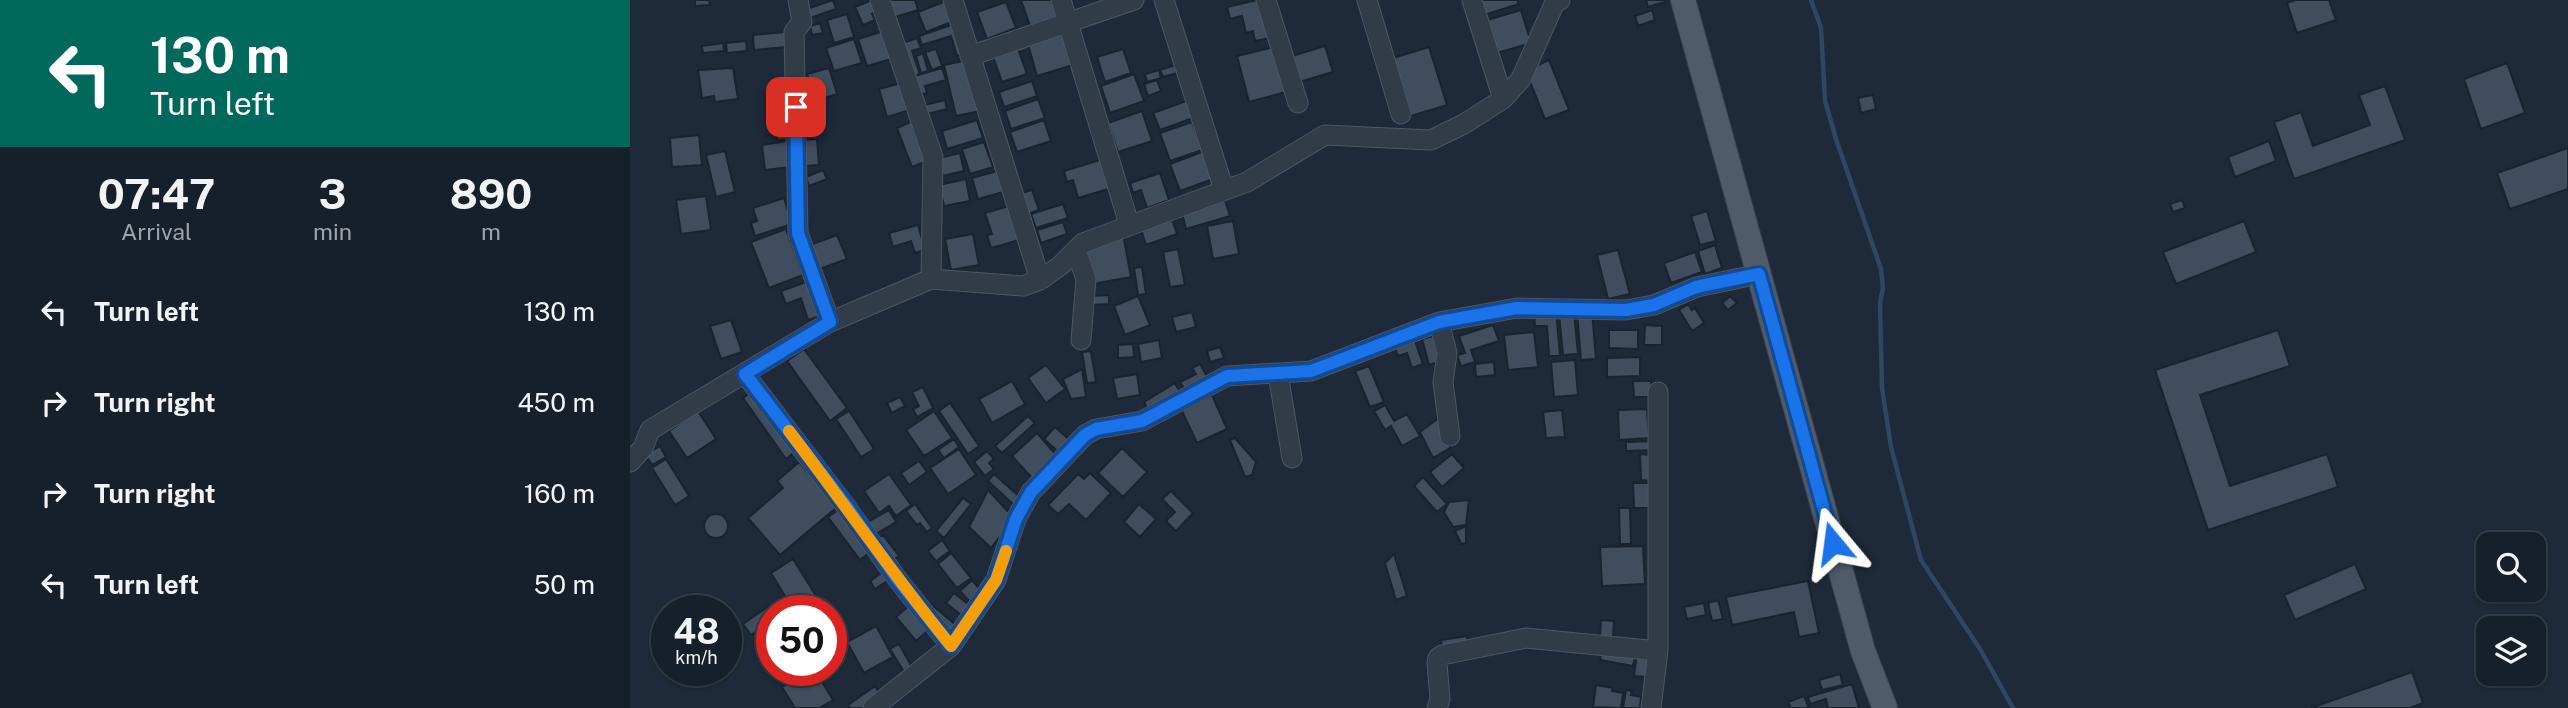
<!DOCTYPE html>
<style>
:root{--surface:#16202b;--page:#232d37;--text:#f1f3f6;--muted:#9ea3a9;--line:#353e47}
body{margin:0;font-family:"Public Sans",sans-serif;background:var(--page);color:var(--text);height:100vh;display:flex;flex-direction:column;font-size:26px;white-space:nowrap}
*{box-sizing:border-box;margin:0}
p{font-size:23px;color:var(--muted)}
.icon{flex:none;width:38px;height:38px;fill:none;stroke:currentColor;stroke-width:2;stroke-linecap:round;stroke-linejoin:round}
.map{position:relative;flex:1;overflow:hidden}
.side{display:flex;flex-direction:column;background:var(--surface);width:630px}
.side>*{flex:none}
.top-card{background:#00695c;color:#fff;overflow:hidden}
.tools{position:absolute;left:1846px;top:532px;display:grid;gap:14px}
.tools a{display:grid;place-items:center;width:70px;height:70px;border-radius:14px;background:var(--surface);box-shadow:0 2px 5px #0004,0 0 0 2px var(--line);font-size:35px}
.speed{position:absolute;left:21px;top:595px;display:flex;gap:14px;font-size:35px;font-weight:700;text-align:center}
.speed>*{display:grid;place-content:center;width:91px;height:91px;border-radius:50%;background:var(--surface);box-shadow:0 2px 5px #0004,0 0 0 2px var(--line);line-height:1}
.speed small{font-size:18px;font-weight:400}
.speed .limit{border:10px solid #d22;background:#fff;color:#111}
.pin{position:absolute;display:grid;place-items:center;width:60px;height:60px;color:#fff;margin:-30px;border-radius:14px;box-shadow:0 4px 10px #0006}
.me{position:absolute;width:77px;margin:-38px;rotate:344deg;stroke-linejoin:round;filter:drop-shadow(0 0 5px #0008)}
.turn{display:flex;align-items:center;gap:24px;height:147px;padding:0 35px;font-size:32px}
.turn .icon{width:91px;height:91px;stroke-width:2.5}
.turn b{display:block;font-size:49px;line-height:60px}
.eta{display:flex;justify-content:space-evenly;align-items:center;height:119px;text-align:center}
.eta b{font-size:42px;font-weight:700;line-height:49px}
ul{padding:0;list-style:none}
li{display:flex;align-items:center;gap:21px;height:91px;padding:0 35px}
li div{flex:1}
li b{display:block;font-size:26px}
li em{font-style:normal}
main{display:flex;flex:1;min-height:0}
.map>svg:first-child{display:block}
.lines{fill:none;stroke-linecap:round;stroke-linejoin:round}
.stream{stroke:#304661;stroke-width:4.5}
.building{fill:#3f4d5e;stroke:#1a2330;stroke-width:2}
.minor-casing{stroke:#4d5764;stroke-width:21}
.major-casing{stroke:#3c4553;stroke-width:26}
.minor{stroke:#323c49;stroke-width:19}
.major{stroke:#505b6a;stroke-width:24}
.route-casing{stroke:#114b97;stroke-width:18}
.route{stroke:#1a73e8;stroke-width:12}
.slow{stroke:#f59e0b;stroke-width:12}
</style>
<main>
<section class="side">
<div class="top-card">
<div class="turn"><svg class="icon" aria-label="left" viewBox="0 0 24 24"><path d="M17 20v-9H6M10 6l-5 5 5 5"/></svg><div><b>130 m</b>Turn left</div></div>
</div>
<div class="eta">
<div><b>07:47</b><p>Arrival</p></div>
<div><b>3</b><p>min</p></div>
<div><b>890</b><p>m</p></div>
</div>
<ul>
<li><svg class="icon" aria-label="left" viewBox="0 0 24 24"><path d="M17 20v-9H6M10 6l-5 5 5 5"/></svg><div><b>Turn left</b></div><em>130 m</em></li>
<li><svg class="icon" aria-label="right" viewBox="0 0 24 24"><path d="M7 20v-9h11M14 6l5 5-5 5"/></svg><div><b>Turn right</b></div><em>450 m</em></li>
<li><svg class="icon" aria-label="right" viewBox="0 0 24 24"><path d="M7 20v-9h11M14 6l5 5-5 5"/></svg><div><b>Turn right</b></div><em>160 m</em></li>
<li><svg class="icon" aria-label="left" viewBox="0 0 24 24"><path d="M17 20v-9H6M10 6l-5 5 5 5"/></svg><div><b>Turn left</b></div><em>50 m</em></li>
</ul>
</section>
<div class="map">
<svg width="1938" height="708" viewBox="0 0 1938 708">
<rect width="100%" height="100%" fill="#1e2a39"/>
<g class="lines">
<!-- stream -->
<path class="stream" d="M1181,0L1191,28L1195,101L1206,139L1251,269L1253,288L1250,303L1252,388L1261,447L1291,560L1350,649L1383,708"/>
</g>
<!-- building -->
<path class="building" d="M65,0H79L80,5L65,6Z
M203,0L206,9L177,19L174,10Z
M242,0L250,10L242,14L245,20L233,25L225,7Z
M256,0H285L288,10L262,18Z
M391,0H426L431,16L400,26Z
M627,0L639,38L625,41L623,31L616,33L612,16L600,19L597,7Z
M846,0H887L889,4L851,16Z
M1016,0H1035V2L1018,7Z
M1665,0H1699L1706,20L1667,33L1657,3Z
M316,1L324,21L296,32L288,12Z
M376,2L386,28L357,39L347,12Z
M891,10L901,43L867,53L857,20Z
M1022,10L1025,20L1008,26L1005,16Z
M217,14L224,37L204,43L197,20Z
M190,23L193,33L182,35L180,26Z
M327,23L337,53L327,56L321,36L292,45L289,36Z
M257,30L265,58L237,66L228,39Z
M432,30L443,65L407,76L397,41Z
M155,32L156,47L124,50L123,35Z
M287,38L291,48L282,51L290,74L281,77L270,44Z
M224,39L232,63L204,71L196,48Z
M116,41L117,51L97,53L96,43Z
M93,43L94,51L73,53L72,46Z
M387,46L397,74L372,82L362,54Z
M695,46L703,72L669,82L662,56Z
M644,47L656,92L619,102L607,56Z
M799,47L817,105L781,116L763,58Z
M306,49L312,66L302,70L295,52Z
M493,49L501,73L475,82L467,57Z
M293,53L298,71L291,73L286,56Z
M338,60L350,111L326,116L314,65Z
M919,60L939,110L915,119L899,79L906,66Z
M1877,63L1895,113L1851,129L1834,79Z
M545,65L547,73L533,77L530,70Z
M103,68L108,99L85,102L84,96L72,98L68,70Z
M199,68L207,94L186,101L177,74Z
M312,68L316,80L295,86L297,93L286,96L281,77Z
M529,70L531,78L517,82L515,74Z
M504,74L514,101L480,113L471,86Z
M527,80L531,91L518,96L514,84Z
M402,81L407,96L374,107L369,92Z
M275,82L283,109L257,117L249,89Z
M1755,86L1775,140L1664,179L1644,122L1671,112L1683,146L1740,125L1729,95Z
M1243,95L1246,109L1231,113L1228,98Z
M408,99L415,118L381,129L375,111Z
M315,100L317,109L293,115L291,106Z
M556,101L563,118L530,130L523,113Z
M512,111L522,141L488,152L478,123Z
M162,117L163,139L147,140L146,118Z
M285,120L300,160L282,167L267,128Z
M347,120L353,138L317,149L312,131Z
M414,120L421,141L387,152L380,132Z
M562,122L572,150L540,161L530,133Z
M69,135L72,165L42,167L40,138Z
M187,139L189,165L175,166L173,140Z
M157,141L161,167L135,170L132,145Z
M1639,141L1646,161L1605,177L1598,157Z
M354,142L363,167L340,174L332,149Z
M1938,148V189L1880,209L1867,173Z
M95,151L105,192L86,197L76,155Z
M572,152L583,179L550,191L540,164Z
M330,153L334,171L313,176L309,158Z
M473,159L482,188L448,198L443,180L437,182L434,171Z
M193,170L197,179L179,186L176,177Z
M371,170L377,191L348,199L342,178Z
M530,173L539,200L517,208L511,190L503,193L500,183Z
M336,179L340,201L314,206L309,185Z
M402,190L409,210L398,214L391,193Z
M76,196L81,230L51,234L46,200Z
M154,198L162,224L125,236L121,223L127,221L123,208Z
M595,200L600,216L556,229L552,213Z
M1552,200L1555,208L1543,212L1540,204Z
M433,204L438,218L406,228L401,214Z
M379,206L389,240L361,248L357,235L362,234L355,213Z
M1077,211L1086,241L1070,245L1061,216Z
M541,216L547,234L516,245L510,226Z
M603,221L609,254L583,259L577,226Z
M1614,221L1626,252L1546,284L1533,252Z
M433,222L437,234L411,243L407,230Z
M288,225L295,250L285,253L281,241L263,247L259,233Z
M156,229L173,275L139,288L121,242Z
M343,234L349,265L321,270L315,239Z
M493,234L501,277L463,284L456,248Z
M207,235L217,259L187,270L177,246Z
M1085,245L1092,268L1075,274L1068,251Z
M548,249L555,285L540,287L533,252Z
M988,250L1000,294L978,299L967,255Z
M1065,252L1072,272L1041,283L1034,263Z
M512,267L516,294L508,295L504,268Z
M179,281L191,316L178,320L171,298L156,304L151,291Z
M479,295V304L461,305L460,296Z
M508,296L520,325L495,335L484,306Z
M1100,296L1107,303L1098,310L1092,303Z
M1058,304L1062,310L1065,308L1074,323L1062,331L1049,310Z
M926,310L930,356H919L917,326H905L904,311Z
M962,311L966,359L951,360L947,312Z
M562,312L566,327L546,332L542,317Z
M944,312L948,354L933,355L929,314Z
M101,320L112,352L91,359L80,326Z
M863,325L869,341L841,350L845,362L831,366L827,355L835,353L829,336Z
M1015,325L1032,326V345H1014Z
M979,330H1008V349L979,348Z
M1648,330L1660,366L1570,395L1600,486L1697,454L1708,487L1578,530L1525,370Z
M904,332L908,367L878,370L874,335Z
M807,335L815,360L799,365L792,339Z
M529,340L532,358L511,362L508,344Z
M785,341L793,364L782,368L777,353L768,356L765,348Z
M503,344L504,357L488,358V345Z
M590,347L594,358L580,362L577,351Z
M174,349L217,408L200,421L157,361Z
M461,351L466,382L457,383L452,352Z
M1010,357V376L977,377V358Z
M945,360L948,395L924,397L921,362Z
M864,362L865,375L846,377L845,364Z
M570,364L578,378L555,390L550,382L566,374L562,368Z
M416,365L435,389L416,403L398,378Z
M739,366L754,402L740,407L725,371Z
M452,369L456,397L441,399L433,379Z
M507,374L510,395L487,399L483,378Z
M382,381L395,404L362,423L349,399Z
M1003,381H1021L1022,397H1004Z
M545,383L551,394L520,413L514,402Z
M293,387L303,408L287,417L283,409L289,406L282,392Z
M123,391L166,451L156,459L113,398Z
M582,395L597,429L567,443L551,409Z
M270,397L275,406L262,413L257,403Z
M320,403L349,446L338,454L309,411Z
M755,405L764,421L777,414L790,436L772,446L761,426L755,430L744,411Z
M1017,409L1019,438L989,440L988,410Z
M932,410L935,437L916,438L913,412Z
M68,411L86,439L57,458L39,431Z
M219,411L244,449L231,457L206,419Z
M304,411L322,438L294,456L276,430Z
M813,415L820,448L803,458L790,432Z
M398,416L405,423L372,453L365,446Z
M425,427L442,442L431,454L414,439Z
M407,433L426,455L402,478L382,456Z
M605,438L626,462L622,475L615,477L600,440Z
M324,439L329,447L314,458L308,450Z
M1023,441V450L996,451V442Z
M30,446L36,457L22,465L15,454Z
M492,448L517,472L493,497L468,473Z
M329,449L346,475L318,494L300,468Z
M357,451L364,459L359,463L364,469L355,476L344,462Z
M822,454L834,468L812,487L800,472Z
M1010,454L1022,455V481L1011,480Z
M36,459L59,496L45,505L22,468Z
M289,461L297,472L279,485L271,473Z
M169,462L207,507L150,555L118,518L153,488L147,481Z
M460,473L481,493L456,520L439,504L428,514L418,505L448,474L454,479Z
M259,474L281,505L266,516L259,506L249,513L234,491Z
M364,474L392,499L385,506L358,481Z
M793,477L817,504L807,512L784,486Z
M1003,483H1024L1025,508H1004Z
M358,490L384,518L361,548L339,527Z
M541,491L563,513L546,531L536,521L545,512L532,499Z
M333,498L341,504L314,538L306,531Z
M839,500L836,525L823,527L814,512L819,502Z
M285,504L302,528L297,532L290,523L287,525L276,511Z
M509,504L526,519L510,537L494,522Z
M211,508L242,551L230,560L198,517Z
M989,508H1000L1001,544H990Z
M259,510L266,522L246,534L238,522Z
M74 526a12 12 0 1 1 24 0a12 12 0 1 1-24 0Z
M836,526V543L831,544L825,531Z
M253,535L269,556L260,562L244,541Z
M312,540L320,551L306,561L298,551Z
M1013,546L1015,584L972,586L970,547Z
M321,553L341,578L327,588L308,564Z
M764,554L777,596L766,600L755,563Z
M163,559L188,599L169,611H164L141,573Z
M1725,564L1736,589L1665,620L1654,595Z
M257,569L263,577L245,589L240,581Z
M342,580L353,593L341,603L330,591Z
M1178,581L1189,633L1169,637L1164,612L1102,625L1096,597Z
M324,593L343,608L335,618L316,603Z
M150,598L158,609L142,611V621L121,635L113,624Z
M1088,600L1093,619L1082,621L1078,603Z
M282,603L302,627L286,641L266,617Z
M1074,603L1076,615L1057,619L1054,607Z
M301,604L327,626L321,634L294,611Z
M971,620L984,621L983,638H970Z
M246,626L263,657L234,673L217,642Z
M837,636L838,645L812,648L811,640Z
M269,644L282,667L274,672L260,649Z
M972,649L1005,656L1003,666L970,660Z
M1007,653L1019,655L1016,677L1004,676Z
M179,670H185L203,700L189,708H165L152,687Z
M1782,672L1793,703L1780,708H1681Z
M1210,674L1213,685L1192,690L1189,680Z
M1222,684L1229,708H1198L1196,699L1180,704L1178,697Z
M966,685L983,688L982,691L993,693L991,708L963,707Z
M245,686L252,697L236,708H220L218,705Z
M996,690L1002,691L1001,695L1011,697L1010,708H993Z
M1174,696L1179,708H1161L1158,702Z"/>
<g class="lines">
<!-- minor casing -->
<g class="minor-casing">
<path id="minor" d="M168,0L172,22L164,32L168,233L200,322
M250,0L303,157L301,279
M323,0L410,280
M431,0L499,224
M534,0L594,190
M636,0L668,103
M737,0L771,114
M842,0L873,99
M340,56L504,0
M446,250L456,279L451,340
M809,322L817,353L813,382L820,436
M115,374L217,508L268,580L321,646
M648,374L662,458
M0,462L13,448L20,430L200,322L301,279L393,286L410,280L431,265L453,243L617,182L695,135L801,140L834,124L873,99L891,79L925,2L930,0
M243,708L321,646L366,580L386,519L401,492L455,435L466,429L512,421L597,376L681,371L809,322L887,308L996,310L1024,305L1067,287L1129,274
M807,708L810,699L807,663L808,658L812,655L896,638L1028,651
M1021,708L1028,651V392"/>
</g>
<!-- major casing -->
<g class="major-casing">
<path id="major" d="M1053,0L1233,651L1255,708"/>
</g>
<!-- minor -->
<use href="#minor" class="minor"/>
<!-- major -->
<use href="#major" class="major"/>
</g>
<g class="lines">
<!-- route casing -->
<g class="route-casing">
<path id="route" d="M166,107L168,233L200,322L115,374L218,508L268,580L321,646L366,580L386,519L401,492L455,435L466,429L512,421L597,376L681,371L809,322L887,308L996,310L1024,305L1066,287L1129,274L1203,543"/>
</g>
<!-- route -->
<use href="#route" class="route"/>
<!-- slow -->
<path class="slow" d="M159,431C213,502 264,576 321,646L366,580L376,551"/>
</g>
</svg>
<div class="tools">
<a><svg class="icon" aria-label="search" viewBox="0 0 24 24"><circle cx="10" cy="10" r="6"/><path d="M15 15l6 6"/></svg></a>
<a><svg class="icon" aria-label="layers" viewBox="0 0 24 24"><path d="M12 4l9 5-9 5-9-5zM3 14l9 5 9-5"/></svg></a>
</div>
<div class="speed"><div>48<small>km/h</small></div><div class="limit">50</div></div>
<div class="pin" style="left:166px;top:107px;background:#d93025"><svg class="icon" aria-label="arrive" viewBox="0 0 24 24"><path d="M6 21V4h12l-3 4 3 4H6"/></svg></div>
<svg class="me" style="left:1203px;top:543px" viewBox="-20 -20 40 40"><path d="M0-17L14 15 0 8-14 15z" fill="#1a73e8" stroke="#fff" stroke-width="4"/></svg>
</div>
</main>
